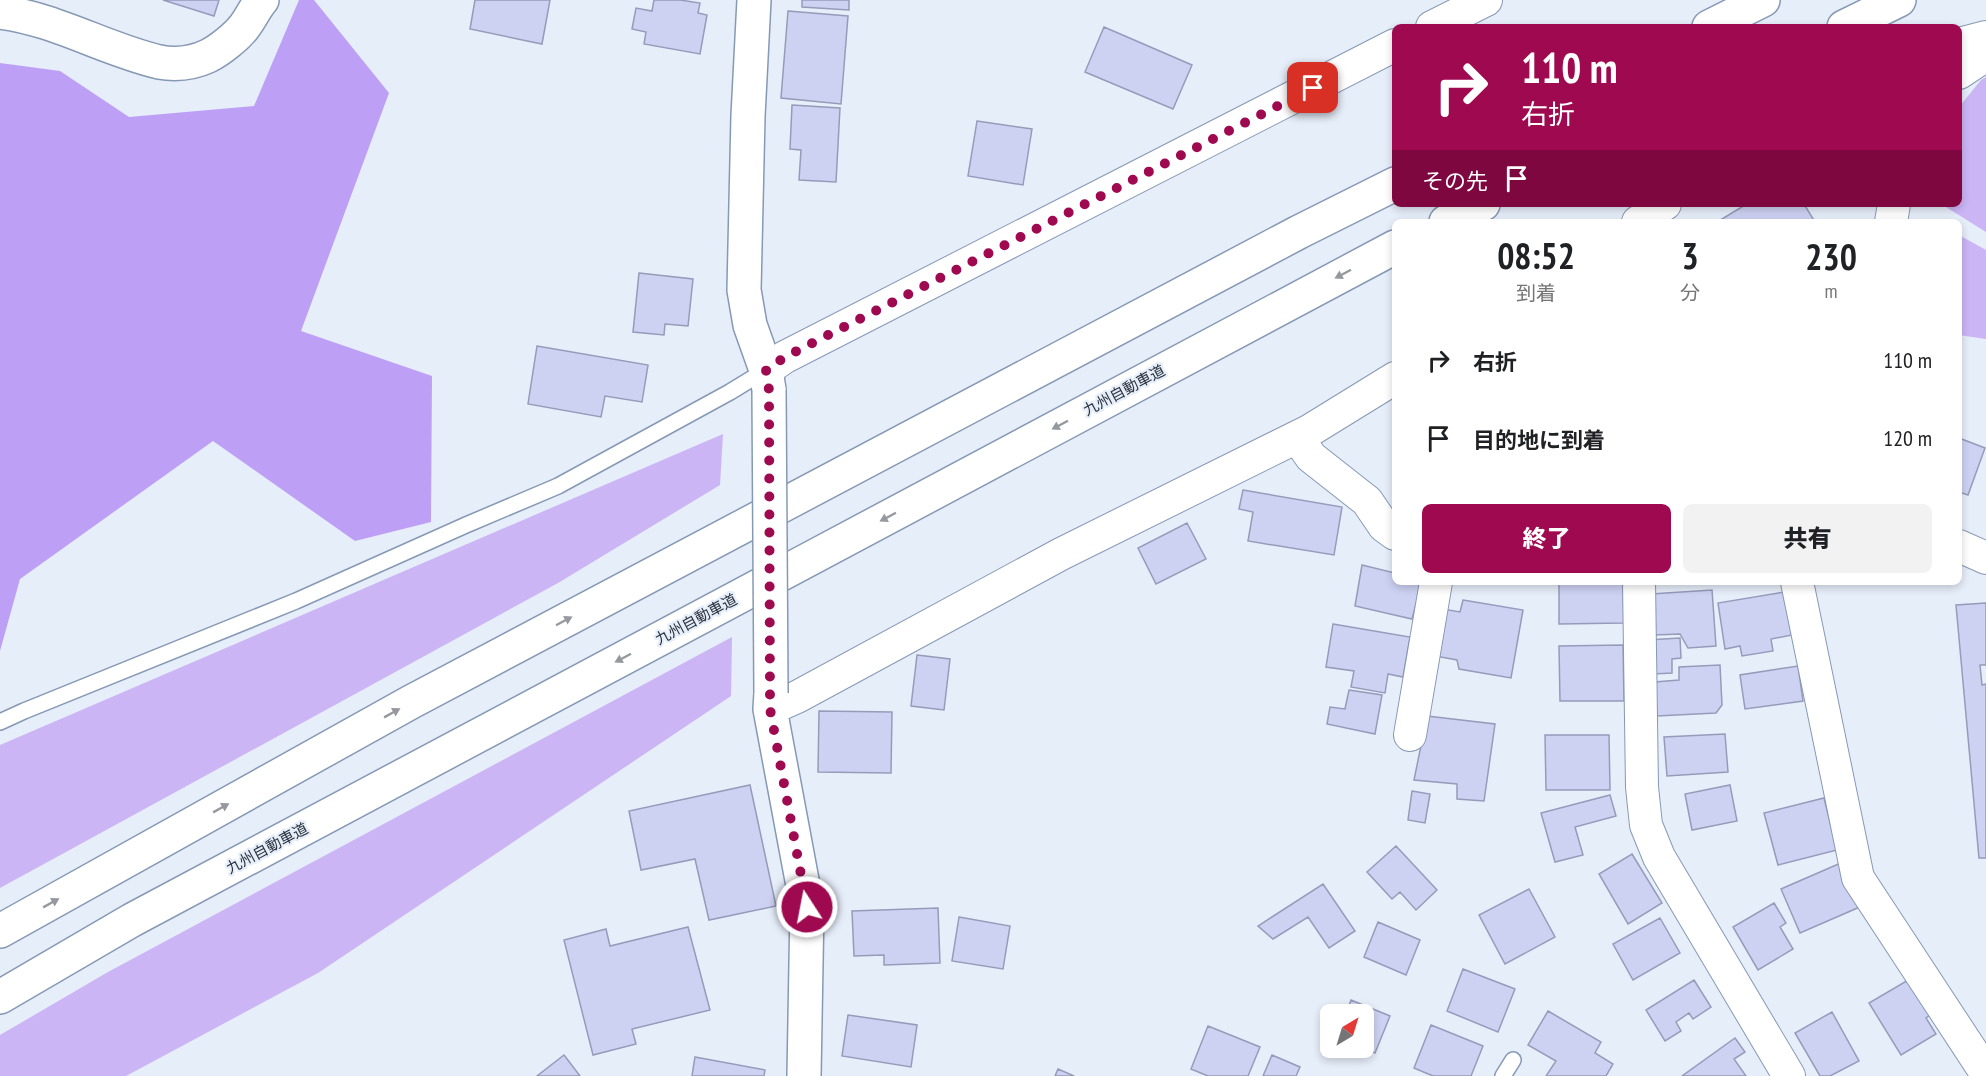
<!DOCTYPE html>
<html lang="ja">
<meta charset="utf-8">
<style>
:root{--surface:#fff;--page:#f2f2f2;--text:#202124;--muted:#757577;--accent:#9f0950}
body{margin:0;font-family:"PT Sans Narrow","Noto Sans JP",sans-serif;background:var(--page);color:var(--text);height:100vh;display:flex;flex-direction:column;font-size:22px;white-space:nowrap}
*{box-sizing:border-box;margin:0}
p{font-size:20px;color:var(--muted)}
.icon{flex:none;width:33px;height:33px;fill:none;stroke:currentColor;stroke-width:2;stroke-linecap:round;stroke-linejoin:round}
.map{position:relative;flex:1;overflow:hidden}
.details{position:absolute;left:1392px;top:219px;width:570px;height:366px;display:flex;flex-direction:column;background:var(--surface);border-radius:9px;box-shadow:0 3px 9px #0003}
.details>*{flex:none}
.guide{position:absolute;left:1392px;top:24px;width:570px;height:183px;border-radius:9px;box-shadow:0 3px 9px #0003;background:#9f0950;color:#fff;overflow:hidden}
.needle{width:39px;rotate:38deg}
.fabs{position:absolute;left:1320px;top:1004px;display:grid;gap:12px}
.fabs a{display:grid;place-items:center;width:54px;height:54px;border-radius:9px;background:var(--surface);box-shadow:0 3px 9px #0003;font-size:30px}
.pin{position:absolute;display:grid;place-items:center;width:51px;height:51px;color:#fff;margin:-26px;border-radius:12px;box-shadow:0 3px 9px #0006}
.me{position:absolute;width:66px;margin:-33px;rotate:349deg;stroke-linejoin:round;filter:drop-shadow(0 0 4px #0008)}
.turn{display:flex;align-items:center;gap:21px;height:126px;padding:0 30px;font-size:27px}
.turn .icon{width:78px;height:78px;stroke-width:2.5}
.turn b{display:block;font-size:42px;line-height:51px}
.then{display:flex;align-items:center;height:57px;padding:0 30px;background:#0003;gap:12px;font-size:22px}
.eta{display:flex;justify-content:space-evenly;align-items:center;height:102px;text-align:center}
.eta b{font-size:36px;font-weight:800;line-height:42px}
.primary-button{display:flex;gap:12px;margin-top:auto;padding:12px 30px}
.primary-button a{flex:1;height:69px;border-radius:9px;background:var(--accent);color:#fff;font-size:24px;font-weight:800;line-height:69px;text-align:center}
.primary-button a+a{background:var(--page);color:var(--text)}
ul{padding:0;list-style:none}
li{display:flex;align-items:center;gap:18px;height:78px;padding:0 30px}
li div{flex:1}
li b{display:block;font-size:22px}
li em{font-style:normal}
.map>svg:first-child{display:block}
.green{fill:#cbb5f5}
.forest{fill:#be9ff6}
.building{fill:#cdd2f3;stroke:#979bba;stroke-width:1.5}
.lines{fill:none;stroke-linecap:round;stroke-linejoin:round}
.service-casing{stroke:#8699b4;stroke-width:18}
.minor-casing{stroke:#8699b4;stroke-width:34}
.tertiary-casing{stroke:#8699b4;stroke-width:36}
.motorway-casing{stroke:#8699b4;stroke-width:36}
.service{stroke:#fff;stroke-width:15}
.minor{stroke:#fff;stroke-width:32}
.tertiary{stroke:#fff;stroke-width:33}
.motorway{stroke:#fff;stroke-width:33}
.tertiary-bridge-casing{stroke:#8699b4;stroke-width:36;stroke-linecap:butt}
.tertiary-bridge{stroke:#fff;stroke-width:33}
.oneway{fill:#95989e}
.route{stroke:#9f0950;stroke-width:10;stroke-dasharray:0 18}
.labels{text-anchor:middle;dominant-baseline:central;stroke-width:4.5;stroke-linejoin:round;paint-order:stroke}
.street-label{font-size:15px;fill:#2b323e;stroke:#e6eefa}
</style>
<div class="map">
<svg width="1986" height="1076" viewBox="0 0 1986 1076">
<rect width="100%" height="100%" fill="#e6eefa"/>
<!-- green -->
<path class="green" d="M1986,77V232L1941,204H1959V107L1981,80Z
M1959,235L1986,250V339L1959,335Z
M723,434L720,485L558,583L0,888V745Z
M732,637L731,696L318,973L126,1076H0V1035L108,972Z"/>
<!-- forest -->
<path class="forest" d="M299,0H314L389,93L301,331L432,376L431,522L355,541L213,441L20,579L0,651V63L60,71L129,117L254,106Z"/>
<!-- building -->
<path class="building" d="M163,0H219L214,16Z
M475,0H550L542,44L470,29Z
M654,0H680L700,3L698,13L707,15L700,54L644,44L646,32L632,29L636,8L652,11Z
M802,0H849V10L802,7Z
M788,11L848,16L841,104L781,98Z
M1104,27L1192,65L1173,109L1085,72Z
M792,105L840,108L836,182L799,180L801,150L790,149Z
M977,121L1032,129L1023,185L968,176Z
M1744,204H1804L1815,222H1717L1745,205Z
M639,273L693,279L688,326L665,324L664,335L633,332Z
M537,346L648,365L642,402L605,396L601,417L528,404Z
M1959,438L1985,448L1968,495L1959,492Z
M1243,490L1342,507L1334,555L1248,541L1253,512L1239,509Z
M1187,523L1206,559L1156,584L1138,548Z
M1362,565L1395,573V582H1422L1412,619L1355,606Z
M1559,582H1623L1624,623L1559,624Z
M1715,582H1780V583H1715Z
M1712,590L1716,646L1688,648L1680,634L1654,635L1651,594Z
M1784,592L1792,635L1771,639L1773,651L1742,656L1740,646L1725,649L1718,603Z
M1463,600L1523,610L1511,678L1459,669L1457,660L1435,656L1443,609L1460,612Z
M1986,603V665H1980L1982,685L1986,684V858H1979L1956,605Z
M1333,624L1410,637L1403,677L1388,674L1385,693L1351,687L1354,671L1326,667Z
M1680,638L1681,658L1672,659V673L1652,674L1647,640Z
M1623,645L1624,701H1560L1559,646Z
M917,655L950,659L944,710L911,706Z
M1720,665L1722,705L1716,713L1657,716L1655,682L1679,680V667Z
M1798,666L1803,701L1745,709L1740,675Z
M1349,690L1382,695L1375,734L1327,724L1330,707L1345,709Z
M819,711L892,712L891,773L818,772Z
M1427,716L1495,724L1484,801L1457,799V784L1414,780Z
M1725,734L1728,772L1667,776L1664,737Z
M1545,735H1609L1610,790H1546Z
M750,785L776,906L709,920L695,859L641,870L629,811Z
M1730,785L1737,821L1692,830L1685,794Z
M1412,791L1430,794L1425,823L1408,820Z
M1610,795L1616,816L1575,827L1583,855L1555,862L1541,813Z
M1824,798L1837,850L1778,865L1764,813Z
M1396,846L1437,890L1416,910L1400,892L1392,899L1367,872Z
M1632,854L1662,903L1628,924L1599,874Z
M1843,862L1862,906L1800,933L1781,889Z
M1323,884L1355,931L1329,948L1308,917L1273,939L1258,926Z
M1529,889L1555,937L1505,964L1479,915Z
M1774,903L1786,923L1780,927L1793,949L1758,970L1733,927Z
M938,908L940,963L884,965V955L854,956L852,911Z
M959,917L1010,926L1003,969L952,961Z
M1660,918L1680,953L1633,980L1613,944Z
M1378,922L1420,940L1406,975L1364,957Z
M688,927L710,1010L632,1029L636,1044L593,1055L564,940L606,929L610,946Z
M1463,969L1515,989L1498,1032L1447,1011Z
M1915,976L1936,1011L1926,1018L1936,1034L1901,1055L1869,1003Z
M1694,980L1711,1007L1693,1019L1689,1013L1676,1022L1681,1031L1665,1041L1646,1010Z
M1351,1000L1390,1016L1375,1053L1362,1047L1364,1014H1346Z
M1548,1011L1601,1042L1595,1053L1613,1064L1606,1076H1546L1556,1061L1528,1045Z
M1832,1012L1859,1061L1830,1076H1820L1795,1033Z
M848,1015L917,1025L911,1067L842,1056Z
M1431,1025L1483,1046L1471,1076H1433L1414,1068Z
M1208,1026L1260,1047L1248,1076H1208L1191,1069Z
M1735,1038L1745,1052L1734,1059L1746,1076H1682Z
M564,1055L580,1076H537Z
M1272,1055L1300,1067L1296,1076H1263Z
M695,1057L765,1070L764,1076H692Z
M1058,1069L1074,1076H1055Z"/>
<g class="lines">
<!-- service casing -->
<g class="service-casing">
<path id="service" d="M0,722L24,711L296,601L466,525L558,486L730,392L766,370
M1503,1076L1513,1060"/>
</g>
<!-- minor casing -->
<g class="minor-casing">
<path id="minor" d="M1432,27L1486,0
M1959,44L1986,37
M1959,73L1986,55
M1638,222L1665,204
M1891,222L1894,204
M766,370L785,357L1395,45
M1297,437L1311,457L1367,501L1384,526L1395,534
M1959,546L1986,558
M1639,582L1642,787L1646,825L1659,857L1789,1076
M1797,582L1858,878L1986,1073
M770,709L797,697L1061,554L1309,431L1395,378
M1410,735L1436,582"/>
</g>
<!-- tertiary casing -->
<g class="tertiary-casing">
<path id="tertiary" d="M754,0L748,116L744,290L750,325L766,370L769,390
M0,12C56,19 104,49 159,62C175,65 193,63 208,56C220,50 236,37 244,27C251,18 255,8 262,0
M771,693L770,709L807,907L804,1076"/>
</g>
<!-- motorway casing -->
<g class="motorway-casing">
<path id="motorway" d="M1709,27L1763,0
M1844,27L1899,0
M1446,222L1483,204
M0,931L411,702L1299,232L1395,184
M0,997L132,920L1395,247"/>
</g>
<!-- service -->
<use href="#service" class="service"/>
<!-- minor -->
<use href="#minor" class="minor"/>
<!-- tertiary -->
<use href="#tertiary" class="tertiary"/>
<!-- motorway -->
<use href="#motorway" class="motorway"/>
<!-- tertiary-bridge casing -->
<g class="tertiary-bridge-casing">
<path id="tertiary-bridge" d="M769,390L771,693"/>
</g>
<!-- tertiary-bridge -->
<use href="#tertiary-bridge" class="tertiary-bridge"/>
</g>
<!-- one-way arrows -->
<defs><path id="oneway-solid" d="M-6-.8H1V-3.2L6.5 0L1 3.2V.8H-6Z" transform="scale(1.5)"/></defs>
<g class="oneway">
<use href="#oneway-solid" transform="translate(1343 274) rotate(152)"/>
<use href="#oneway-solid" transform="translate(1060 425) rotate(152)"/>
<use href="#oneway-solid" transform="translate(888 517) rotate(152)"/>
<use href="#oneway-solid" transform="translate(564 621) rotate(-28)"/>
<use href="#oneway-solid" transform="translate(623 658) rotate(152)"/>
<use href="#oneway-solid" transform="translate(392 713) rotate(-29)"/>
<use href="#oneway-solid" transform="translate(221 808) rotate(-29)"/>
<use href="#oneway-solid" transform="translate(51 903) rotate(-29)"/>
</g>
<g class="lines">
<!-- route -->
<path class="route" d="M807,907L770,709L769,390L766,370L785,357L1313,88"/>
</g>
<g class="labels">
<!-- street labels -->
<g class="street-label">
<text transform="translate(1124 390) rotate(-28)">九州自動車道</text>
<text transform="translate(696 619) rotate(-28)">九州自動車道</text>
<text transform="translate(267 848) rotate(-28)">九州自動車道</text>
</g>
</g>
</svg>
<div class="fabs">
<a><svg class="needle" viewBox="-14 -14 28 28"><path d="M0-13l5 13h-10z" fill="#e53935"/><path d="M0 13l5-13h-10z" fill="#757577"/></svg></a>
</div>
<div class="pin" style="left:1313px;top:88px;background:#d93025"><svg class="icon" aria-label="arrive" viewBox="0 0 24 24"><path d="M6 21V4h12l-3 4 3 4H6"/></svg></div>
<svg class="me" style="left:807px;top:907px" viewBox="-20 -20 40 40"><circle r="17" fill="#9f0950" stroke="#fff" stroke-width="3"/><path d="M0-11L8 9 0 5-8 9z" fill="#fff"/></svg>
<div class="guide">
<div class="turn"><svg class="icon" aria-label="right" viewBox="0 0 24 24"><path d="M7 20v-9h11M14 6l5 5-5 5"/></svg><div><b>110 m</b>右折</div></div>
<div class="then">その先<svg class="icon" aria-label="arrive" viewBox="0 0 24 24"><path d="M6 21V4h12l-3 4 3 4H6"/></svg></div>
</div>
<section class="details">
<div class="eta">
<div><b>08:52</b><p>到着</p></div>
<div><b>3</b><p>分</p></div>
<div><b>230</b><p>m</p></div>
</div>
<ul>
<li><svg class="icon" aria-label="right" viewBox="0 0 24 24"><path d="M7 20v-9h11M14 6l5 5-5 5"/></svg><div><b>右折</b></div><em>110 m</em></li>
<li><svg class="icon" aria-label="arrive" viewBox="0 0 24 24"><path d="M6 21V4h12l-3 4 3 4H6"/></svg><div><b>目的地に到着</b></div><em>120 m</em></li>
</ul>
<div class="primary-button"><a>終了</a><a>共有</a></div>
</section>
</div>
